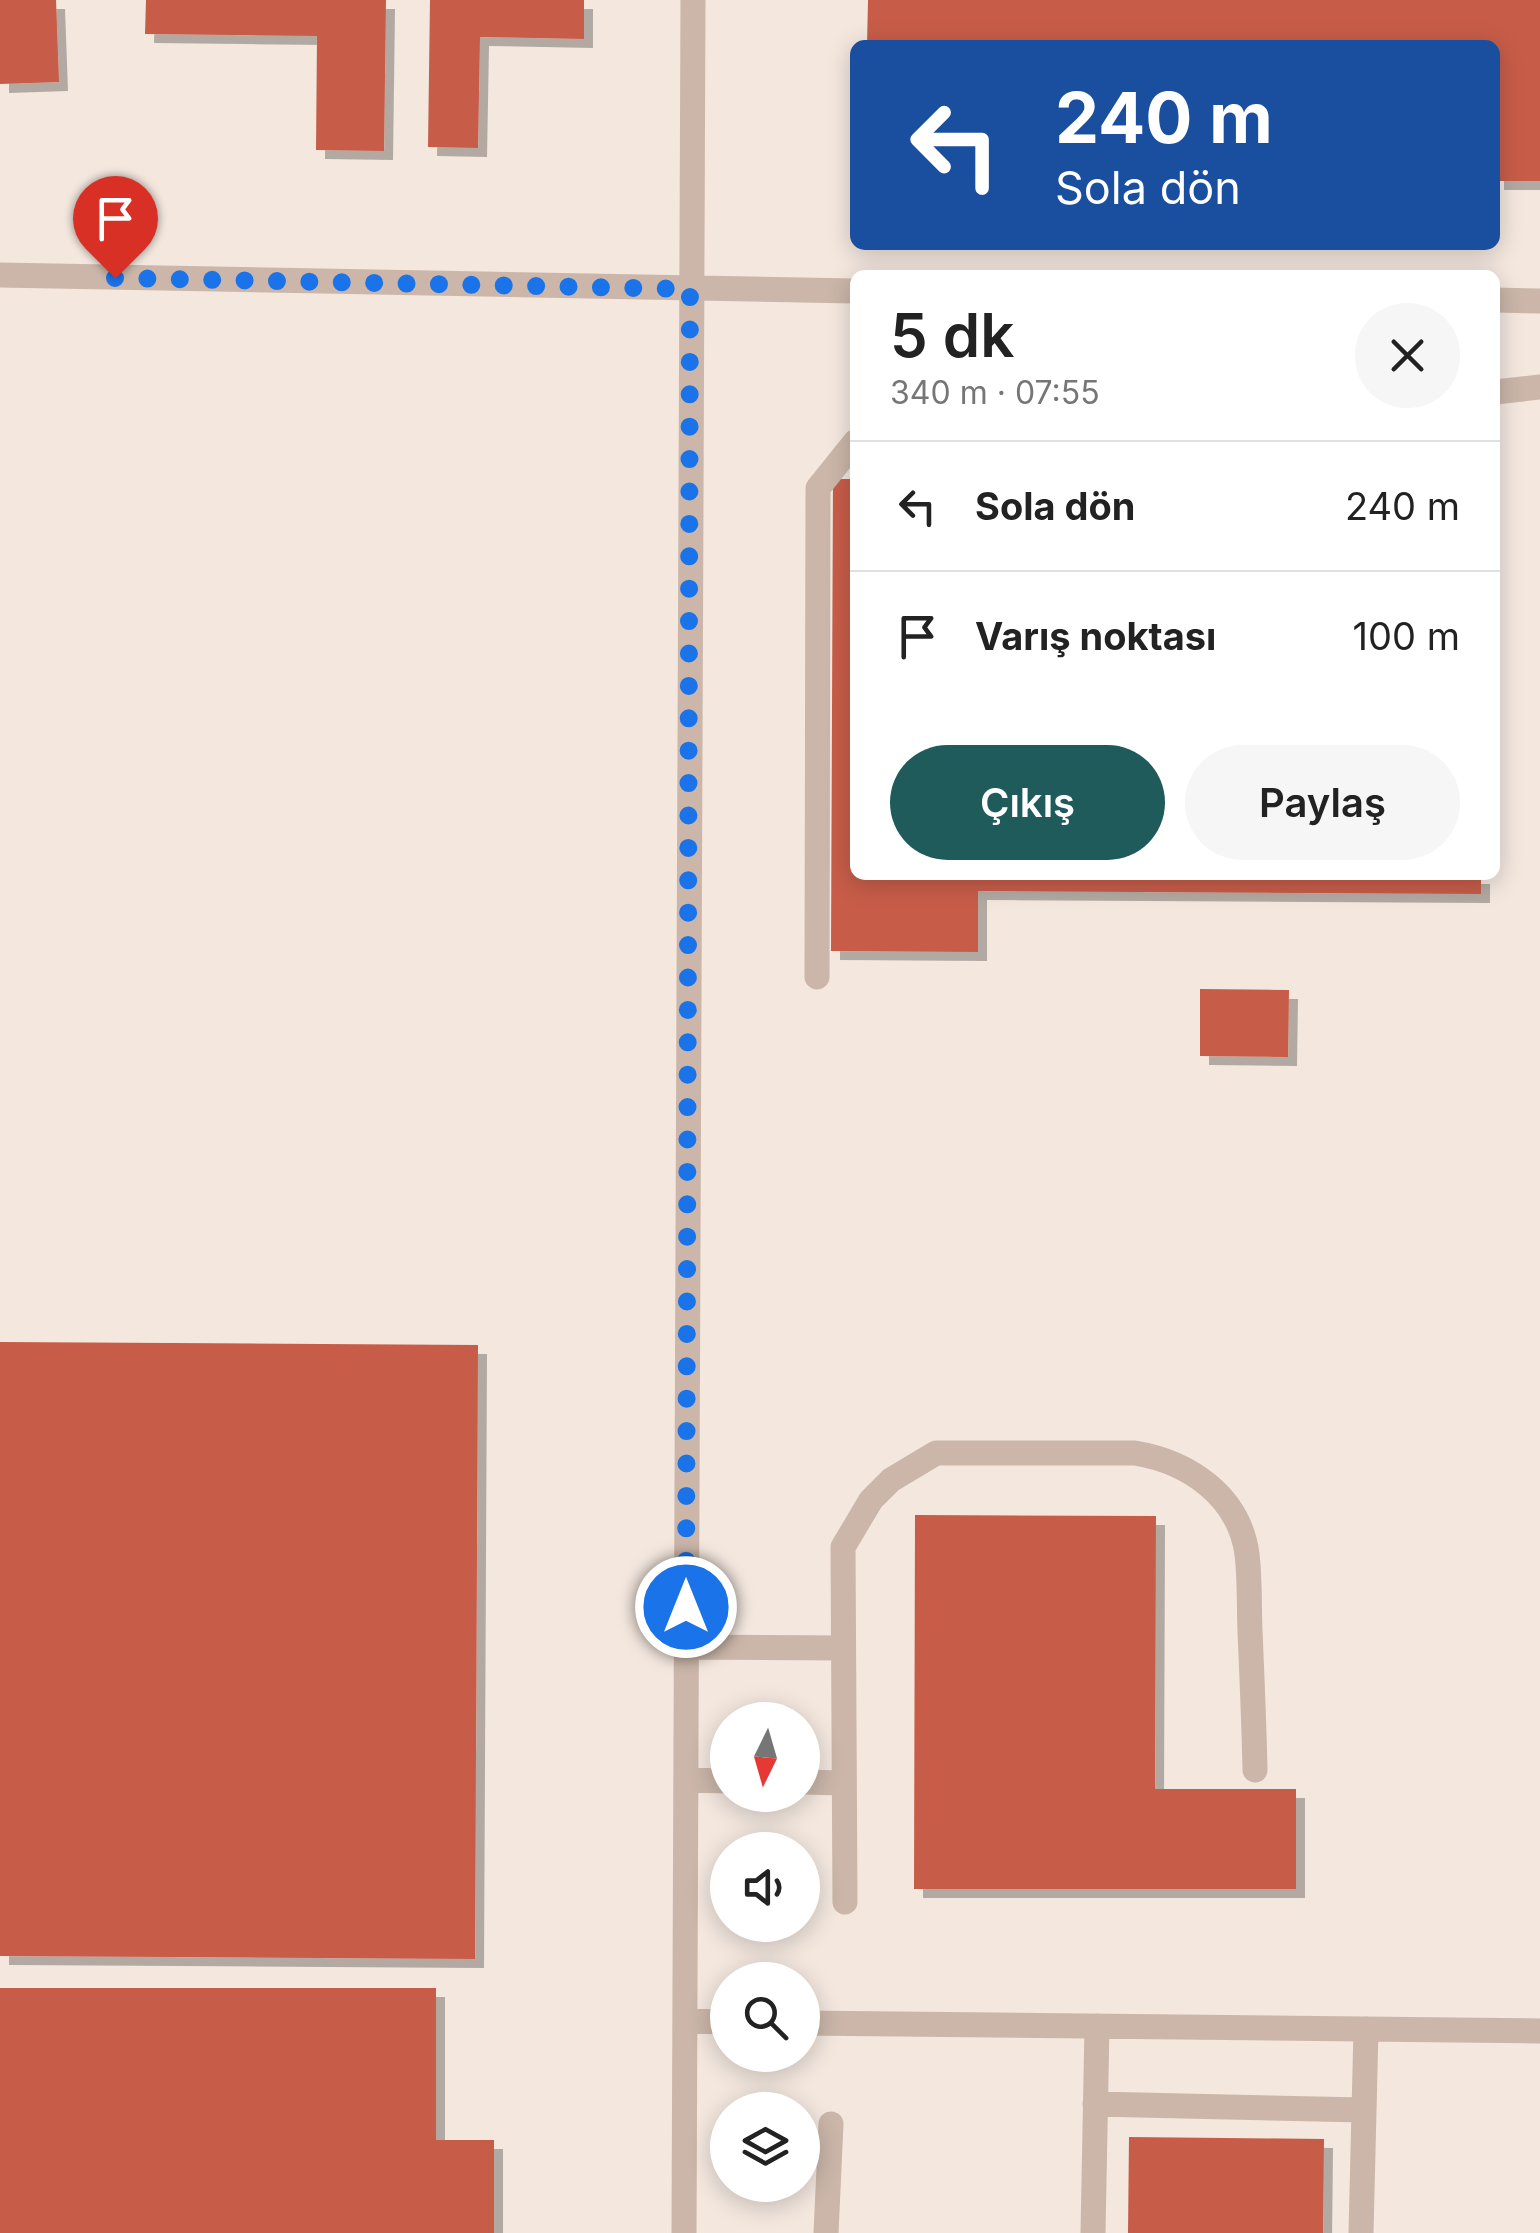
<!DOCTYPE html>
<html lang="tr">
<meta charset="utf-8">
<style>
:root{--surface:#fff;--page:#f6f6f6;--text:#222;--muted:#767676;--line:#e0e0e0;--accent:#1e5b5a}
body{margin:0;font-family:Inter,sans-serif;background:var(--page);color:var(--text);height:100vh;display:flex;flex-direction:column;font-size:38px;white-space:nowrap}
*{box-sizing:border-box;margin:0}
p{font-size:32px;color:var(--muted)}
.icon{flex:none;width:55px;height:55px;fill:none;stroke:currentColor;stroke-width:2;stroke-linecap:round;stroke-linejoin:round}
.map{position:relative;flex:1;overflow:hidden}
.sheet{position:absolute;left:850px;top:270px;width:650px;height:610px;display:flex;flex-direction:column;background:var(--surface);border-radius:15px;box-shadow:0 5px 25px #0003}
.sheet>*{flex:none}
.top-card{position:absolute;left:850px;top:40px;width:650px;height:210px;border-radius:15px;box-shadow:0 5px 25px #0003;background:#1a4fa0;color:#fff;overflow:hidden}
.needle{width:65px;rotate:185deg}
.fabs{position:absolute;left:710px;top:1702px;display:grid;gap:20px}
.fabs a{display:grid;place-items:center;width:110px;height:110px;border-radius:50%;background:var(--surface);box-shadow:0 5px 25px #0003;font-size:50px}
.pin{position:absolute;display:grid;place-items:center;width:85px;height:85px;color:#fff;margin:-102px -42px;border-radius:50% 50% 50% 0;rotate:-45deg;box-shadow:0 0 10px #0007}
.pin .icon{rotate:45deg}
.me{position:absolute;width:110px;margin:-55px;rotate:0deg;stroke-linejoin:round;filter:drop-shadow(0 0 8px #0008)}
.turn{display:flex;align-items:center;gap:35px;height:210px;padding:0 40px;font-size:45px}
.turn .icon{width:130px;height:130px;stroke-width:2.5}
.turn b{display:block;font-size:70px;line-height:85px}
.round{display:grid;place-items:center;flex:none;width:105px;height:105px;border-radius:52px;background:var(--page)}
.summary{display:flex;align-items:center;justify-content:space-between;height:170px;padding:0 40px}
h1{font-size:60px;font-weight:600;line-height:75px}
.action{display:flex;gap:20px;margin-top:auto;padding:20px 40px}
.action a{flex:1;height:115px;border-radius:60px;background:var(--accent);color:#fff;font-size:40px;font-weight:600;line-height:115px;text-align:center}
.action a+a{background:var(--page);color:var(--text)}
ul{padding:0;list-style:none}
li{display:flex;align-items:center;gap:30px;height:130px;padding:0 40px;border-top:2px solid var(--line)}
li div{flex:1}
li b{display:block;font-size:38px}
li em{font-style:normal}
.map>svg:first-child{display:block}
.building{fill:#c75d48;filter:url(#shadow)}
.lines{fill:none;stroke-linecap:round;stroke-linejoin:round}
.minor{stroke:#cbb6a9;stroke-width:25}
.route{stroke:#1a73e8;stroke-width:18;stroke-dasharray:0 32.4}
</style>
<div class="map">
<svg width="1540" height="2233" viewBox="0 0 1540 2233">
<defs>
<filter id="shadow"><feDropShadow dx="9" dy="9" stdDeviation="0" flood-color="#0004"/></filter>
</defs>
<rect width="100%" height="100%" fill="#f3e7de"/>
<!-- building -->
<path class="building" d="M0,0H56L59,82L0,84Z
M146,0H386L384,151L316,150L317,36L145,34Z
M430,0H584V39L480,37L478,148L428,147Z
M868,0H1540V181H1495V45H867Z
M833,479H855V875H1481V894L978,891V952L831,951Z
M1200,989L1289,990L1288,1057L1200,1056Z
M0,1342L478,1345L475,1959L0,1956Z
M915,1515L1156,1516L1155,1789H1296V1889H914Z
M0,1988H436V2140H494V2233H0Z
M1129,2137L1324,2139L1323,2233H1128Z"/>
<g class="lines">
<!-- minor -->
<path class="minor" d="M0,275L855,291
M1495,300L1540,301
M1495,392L1540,387
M817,977L818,488L855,442
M686,1647L843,1648
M686,1780L728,1781
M802,1782L844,1783
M845,1902L843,1547L871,1500L891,1480L936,1453H1135C1189,1462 1239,1496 1247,1554C1250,1579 1249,1606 1250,1631C1252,1677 1254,1724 1255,1770
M685,2021L728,2022
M802,2023L1540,2031
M1095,2104L1364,2110
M684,2233L693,0
M826,2233L831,2124
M1093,2233L1097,2026
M1361,2233L1366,2029"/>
</g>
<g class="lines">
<!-- route -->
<path class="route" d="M115,278L690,289L686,1607"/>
</g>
</svg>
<div class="fabs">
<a><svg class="needle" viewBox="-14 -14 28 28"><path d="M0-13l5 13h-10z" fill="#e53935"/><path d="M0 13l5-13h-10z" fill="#767676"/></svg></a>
<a><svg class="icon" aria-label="sound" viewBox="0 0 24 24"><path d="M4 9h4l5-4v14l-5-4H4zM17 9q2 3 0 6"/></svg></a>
<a><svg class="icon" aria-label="search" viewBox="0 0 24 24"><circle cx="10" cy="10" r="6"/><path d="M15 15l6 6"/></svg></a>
<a><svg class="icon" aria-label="layers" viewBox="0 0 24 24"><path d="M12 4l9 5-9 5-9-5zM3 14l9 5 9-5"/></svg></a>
</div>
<div class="pin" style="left:115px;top:278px;background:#d93025"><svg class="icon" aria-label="arrive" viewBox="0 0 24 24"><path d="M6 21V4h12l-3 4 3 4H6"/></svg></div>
<svg class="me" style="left:686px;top:1607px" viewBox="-20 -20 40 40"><circle r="17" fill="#1a73e8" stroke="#fff" stroke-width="3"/><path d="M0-11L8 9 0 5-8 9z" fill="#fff"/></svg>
<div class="top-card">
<div class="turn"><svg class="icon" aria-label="left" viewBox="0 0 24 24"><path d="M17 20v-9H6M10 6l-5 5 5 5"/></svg><div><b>240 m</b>Sola dön</div></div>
</div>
<section class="sheet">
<div class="summary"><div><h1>5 dk</h1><p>340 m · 07:55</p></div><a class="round"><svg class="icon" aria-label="close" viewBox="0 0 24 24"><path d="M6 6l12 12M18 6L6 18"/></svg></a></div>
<ul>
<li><svg class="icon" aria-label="left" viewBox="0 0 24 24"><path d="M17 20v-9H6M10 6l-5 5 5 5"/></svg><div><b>Sola dön</b></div><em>240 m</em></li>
<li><svg class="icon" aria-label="arrive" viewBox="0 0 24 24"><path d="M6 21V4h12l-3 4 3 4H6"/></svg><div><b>Varış noktası</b></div><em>100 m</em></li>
</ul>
<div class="action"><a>Çıkış</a><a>Paylaş</a></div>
</section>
</div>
